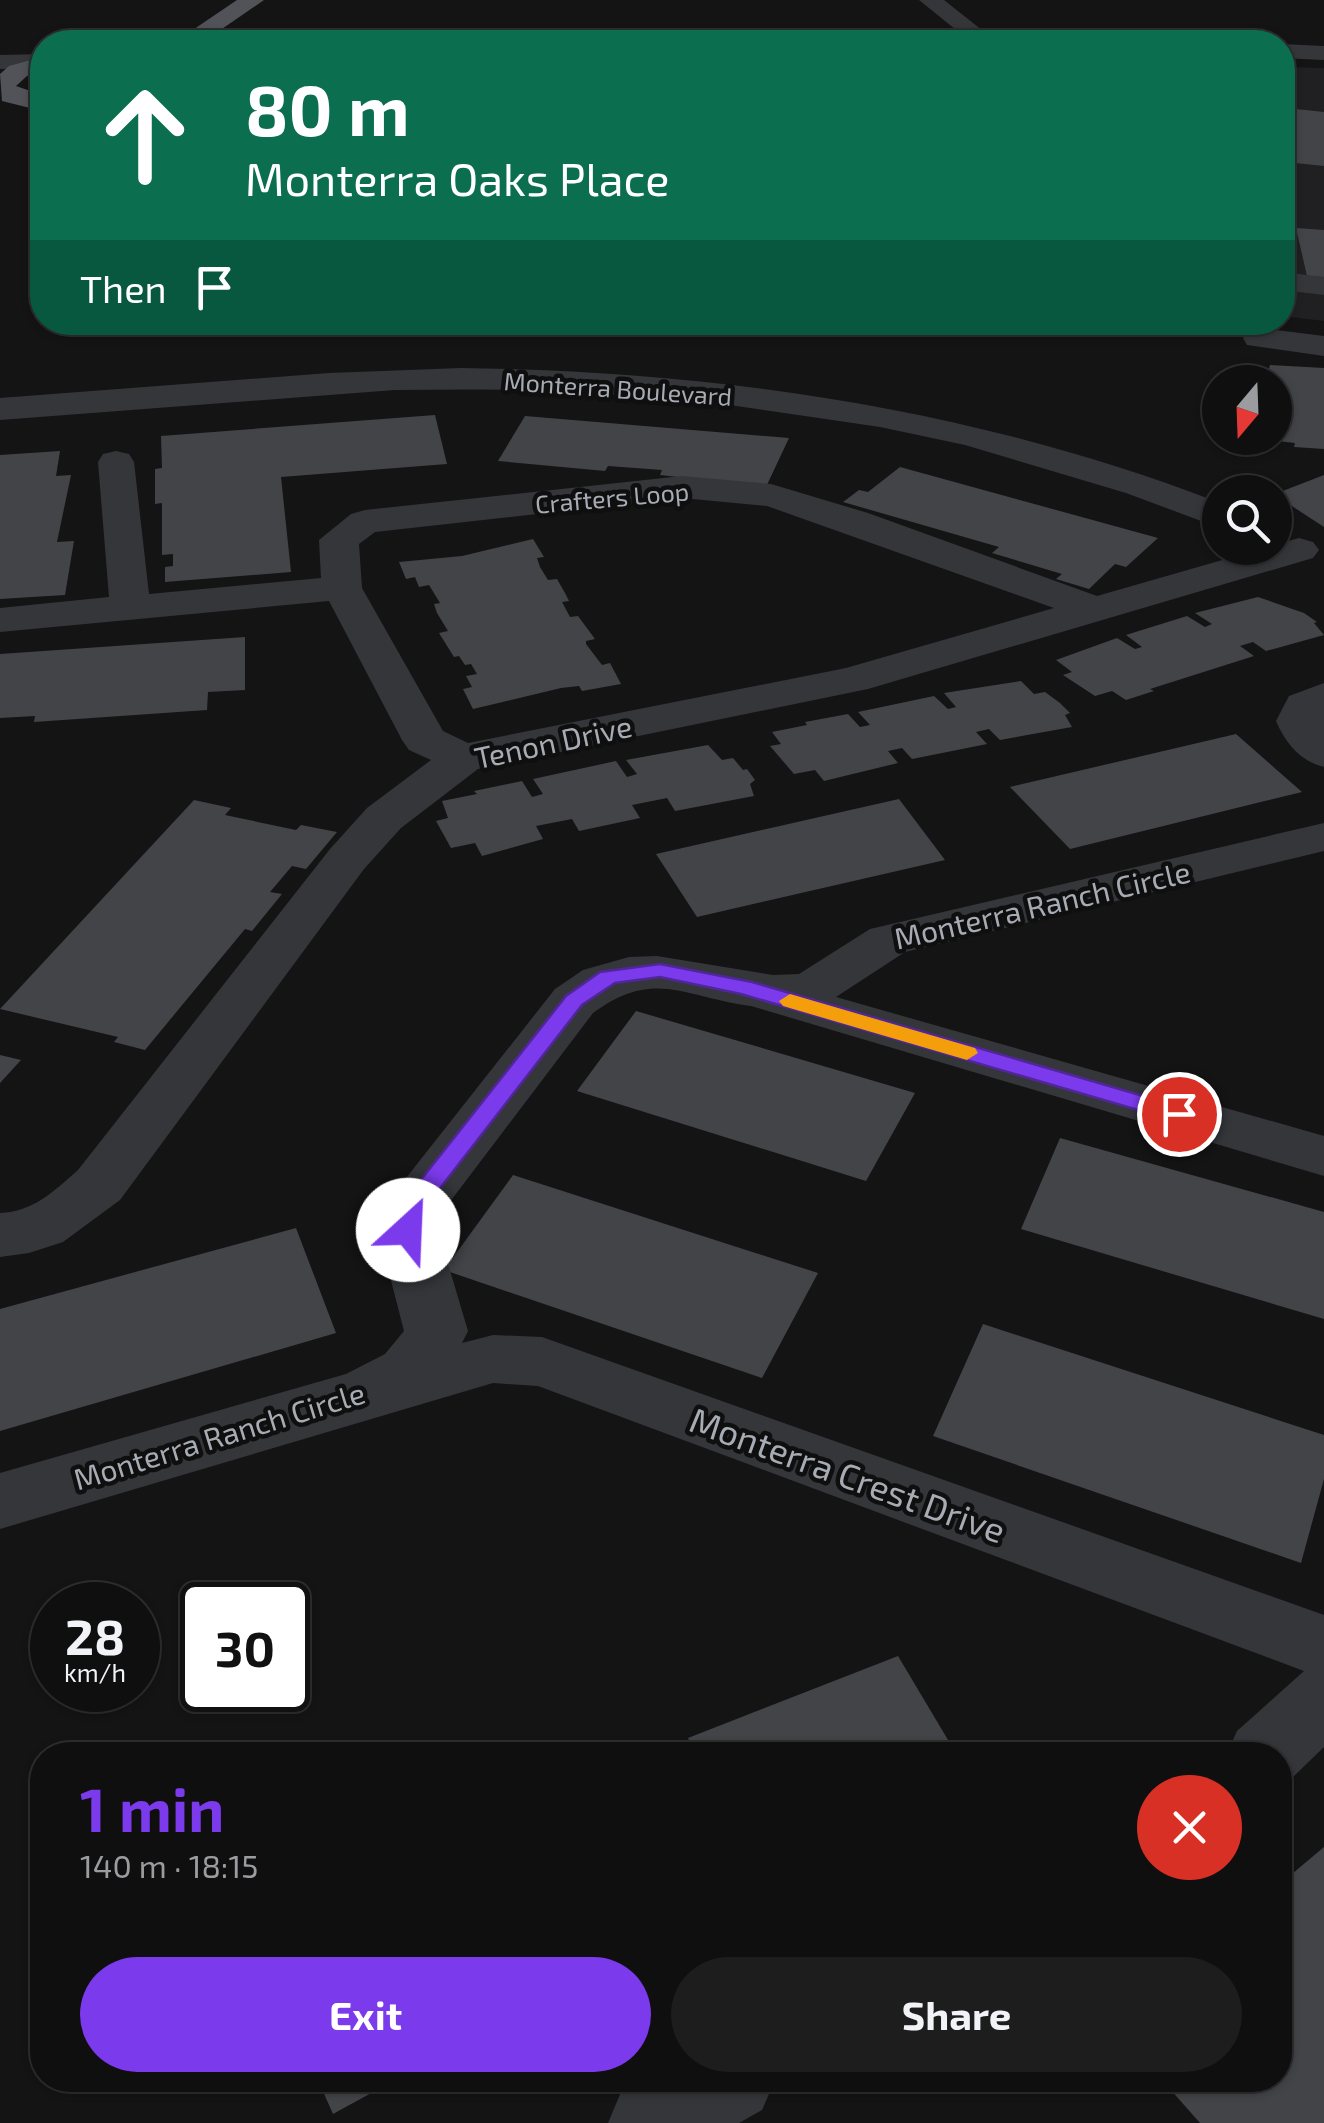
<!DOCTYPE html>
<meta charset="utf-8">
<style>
:root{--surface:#0f0f10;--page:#1d1d1e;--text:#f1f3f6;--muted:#9b9c9f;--line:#2f2f30;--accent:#7c3aed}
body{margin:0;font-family:"Exo 2",sans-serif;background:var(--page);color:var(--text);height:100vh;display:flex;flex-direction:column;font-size:38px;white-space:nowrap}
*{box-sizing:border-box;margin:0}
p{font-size:32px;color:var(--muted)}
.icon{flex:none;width:55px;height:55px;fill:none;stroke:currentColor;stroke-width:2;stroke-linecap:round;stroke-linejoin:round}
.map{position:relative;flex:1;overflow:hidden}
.side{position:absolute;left:30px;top:1742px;width:1262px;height:350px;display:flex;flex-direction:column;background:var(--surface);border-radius:40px;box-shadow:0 2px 8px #0004,0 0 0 2px var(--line)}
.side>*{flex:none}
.hud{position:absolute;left:30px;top:30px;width:1265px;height:305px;border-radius:40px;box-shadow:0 2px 8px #0004,0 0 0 2px var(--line);background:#0b6e4f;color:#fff;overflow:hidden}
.needle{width:65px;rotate:199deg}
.tools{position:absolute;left:1202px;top:365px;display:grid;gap:20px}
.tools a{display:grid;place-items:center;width:90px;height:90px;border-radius:50%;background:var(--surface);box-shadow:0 2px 8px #0004,0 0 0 2px var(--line);font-size:50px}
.speed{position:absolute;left:30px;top:1582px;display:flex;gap:20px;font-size:50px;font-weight:700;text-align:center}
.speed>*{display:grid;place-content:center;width:130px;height:130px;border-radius:50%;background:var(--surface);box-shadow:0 2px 8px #0004,0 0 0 2px var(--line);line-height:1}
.speed small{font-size:25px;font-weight:400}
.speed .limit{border:5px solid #111;border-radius:15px;background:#fff;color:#111}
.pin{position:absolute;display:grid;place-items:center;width:85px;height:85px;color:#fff;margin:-42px;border:5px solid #fff;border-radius:50%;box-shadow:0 2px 10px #0007}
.me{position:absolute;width:110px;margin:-55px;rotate:25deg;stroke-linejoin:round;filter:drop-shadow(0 0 8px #0008)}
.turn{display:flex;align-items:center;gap:35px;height:210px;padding:0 50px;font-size:45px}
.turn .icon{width:130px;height:130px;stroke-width:2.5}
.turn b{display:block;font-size:70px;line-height:85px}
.then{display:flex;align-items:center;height:95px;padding:0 50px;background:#0003;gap:20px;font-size:38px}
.round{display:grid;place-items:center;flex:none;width:105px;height:105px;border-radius:52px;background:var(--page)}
.overview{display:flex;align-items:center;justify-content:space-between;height:170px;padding:0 50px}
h1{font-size:60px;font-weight:700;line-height:75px;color:var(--accent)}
.button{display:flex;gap:20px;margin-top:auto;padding:20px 50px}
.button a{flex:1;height:115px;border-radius:60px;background:var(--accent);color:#fff;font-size:40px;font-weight:700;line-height:115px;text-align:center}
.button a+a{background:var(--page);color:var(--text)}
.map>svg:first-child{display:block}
.built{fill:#202022}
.building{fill:#434448}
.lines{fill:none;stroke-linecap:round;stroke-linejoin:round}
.minor{fill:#35363a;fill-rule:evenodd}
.major{fill:#515359;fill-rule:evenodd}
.route{fill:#7c3aed;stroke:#51269a;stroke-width:2.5}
.slow{fill:#f59e0b}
.labels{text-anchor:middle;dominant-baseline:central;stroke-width:9;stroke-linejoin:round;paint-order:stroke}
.far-street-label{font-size:25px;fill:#a7acb4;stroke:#0f0f10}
.street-label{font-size:30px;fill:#a7acb4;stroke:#0f0f10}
.near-street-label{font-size:35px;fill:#a7acb4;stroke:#0f0f10}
</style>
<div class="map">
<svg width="1324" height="2123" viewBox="0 0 1324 2123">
<rect width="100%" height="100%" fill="#141415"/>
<!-- built -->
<path class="built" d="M1283,67L1324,68V321L1283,316Z"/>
<!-- building -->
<path class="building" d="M1296,109L1324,112V166L1286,162L1282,171V135H1287Z
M1296,228L1324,230V277L1307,276Z
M1270,365L1324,368V449L1294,447L1295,443L1268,440L1275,438V382H1255L1257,371L1268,372Z
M435,415L447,464L281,477L291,572L165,582V567L173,566V554L162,555V503L155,504V469L162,468L161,436Z
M525,416L789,438L766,487L660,475L662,470L608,466L605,471L498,461Z
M60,451L56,476L71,475L57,542L74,541L65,595L0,599V455Z
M900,467L1158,538L1126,567L1115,564L1089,589L1056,579L1062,574L992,553L999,547L843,502L859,490L868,492Z
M1324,475V527L1275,495V494Z
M533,539L544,557L537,558L540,567L548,580L557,579L565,593L569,601L562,602L570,617L578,616L595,639L586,641V644L602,665L610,663L621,684L582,691L579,686L561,688L473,709L463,689L472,687L466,676L477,674L471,664L465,665L459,656L454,657L439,633L448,631L437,613L434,604L440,603L429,585L419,587L415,577L406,579L399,562L462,556Z
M1258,597L1304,613L1317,622L1314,623L1324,635L1266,651L1253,642L1240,646L1254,656L1150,689L1154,691L1126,700L1112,691L1095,696L1063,675L1072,672L1056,660L1117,638L1135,649L1142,647L1126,635L1187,616L1205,627L1212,624L1195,613Z
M245,637V690L208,692L207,710L34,722L35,716L0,718V654Z
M1021,681L1034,694L1045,692L1060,703L1070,713L1065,715L1072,727L1000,740L989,729L976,732L987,744L912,759L902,748L888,751L898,763L824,781L815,770L794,774L770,746L781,744L772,732L807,725L805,722L848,714L860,727L870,725L858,712L934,696L948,709L956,707L944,693Z
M1236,734L1302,792L1070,849L1010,787Z
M708,745L722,760L733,758L743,770L747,769L755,780L750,784L754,796L675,811L667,798L632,805L640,818L579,831L572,819L536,826L543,839L482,856L475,843L451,848L436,821L448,818L442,801L477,794L474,791L522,781L532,797L543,794L533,779L616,761L627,777L637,774L626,760Z
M899,799L945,860L697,917L656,854Z
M194,800L231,808L225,815L296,830L301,825L337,832L306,869L292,866L270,892L282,894L252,931L245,929L145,1050L114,1042L118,1037L0,1009Z
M636,1011L915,1093L866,1181L577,1091Z
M0,1055L21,1060L0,1083Z
M1060,1138L1324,1212V1319L1021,1229Z
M513,1175L818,1273L762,1378L444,1270Z
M296,1228L336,1333L0,1431V1309Z
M983,1324L1324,1435V1479L1301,1563L933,1436Z
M898,1656L957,1755H696L688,1738Z
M1324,1847V2123H1200L1162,2080H1280V1884Z
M318,2080H395L333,2114Z"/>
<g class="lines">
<!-- minor -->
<path class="minor" d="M919,0H944L997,42H971Z
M1282,44L1324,46V60L1282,58Z
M42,54V68L0,69V55Z
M1282,272L1324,277V295L1282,290Z
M1259,328L1324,336V356L1247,345L1243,338L1247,331Z
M461,368C720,371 978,409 1220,503V528L1126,493L965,445L880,427L702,401L527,389L395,390L0,420V398L329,373Z
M116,451L129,454L134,462L149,594L321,578L319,540L351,514L365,510L682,476L771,484L868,513L1097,596L1299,538L1313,542L1319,550L1313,558L868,689L478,769L401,828L364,869L120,1200L63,1242L29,1253L0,1257V1213C33,1212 54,1191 78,1170L330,849L367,808L431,760L409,750L402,740L329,601L0,632V608L109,597L98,462L103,454ZM682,498L767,506L1054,608L846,668L468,743L443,731L362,588L359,544L375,532Z
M1324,683C1324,712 1324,737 1324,767C1300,761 1286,744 1276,721L1289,696Z
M1324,823V851L905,952L836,997L1324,1136V1176L751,1006C683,997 655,968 593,1013L443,1211L438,1230L468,1331L462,1343L493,1335L542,1337L1324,1615V1747L1291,1779L1280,1784V1755H1226L1237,1731L1304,1671L538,1386L493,1383L0,1529V1473L346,1374L385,1354L404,1331L378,1230L384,1206L555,989L583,970L629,957L657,956L773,975L799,974L870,929Z
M644,2080H775L762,2110L739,2123H608L621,2092Z"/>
<!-- major -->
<path class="major" d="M237,0H264L203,42H175Z
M42,57V72L27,76L16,86L42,95V111L2,101L0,74L9,66Z"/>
</g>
<!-- route -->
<path class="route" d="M660,964L752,982L1188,1109L1191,1114L1179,1122L741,994L660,977L615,983L582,1005L434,1196L425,1208L417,1236H400L396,1230L405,1200L566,996L600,972Z"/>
<!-- slow -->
<path class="slow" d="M790,994L975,1048L978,1053L967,1060L783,1006L779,1001Z"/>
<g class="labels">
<!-- far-street labels -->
<g class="far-street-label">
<text transform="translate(618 388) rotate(4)">Monterra Boulevard</text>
<text transform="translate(612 497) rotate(-5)">Crafters Loop</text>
</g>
<!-- street labels -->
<g class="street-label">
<text transform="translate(553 741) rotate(-12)">Tenon Drive</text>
<text transform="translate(1042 904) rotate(-13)">Monterra Ranch Circle</text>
<text transform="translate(219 1435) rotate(-17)">Monterra Ranch Circle</text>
</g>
<!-- near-street labels -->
<g class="near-street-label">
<text transform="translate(848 1474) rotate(20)">Monterra Crest Drive</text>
</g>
</g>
</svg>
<div class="tools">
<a><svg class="needle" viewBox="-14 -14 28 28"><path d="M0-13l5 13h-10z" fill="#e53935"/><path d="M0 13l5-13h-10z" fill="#9b9c9f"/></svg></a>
<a><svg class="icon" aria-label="search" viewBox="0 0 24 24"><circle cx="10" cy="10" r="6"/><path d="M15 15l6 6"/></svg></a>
</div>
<div class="speed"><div>28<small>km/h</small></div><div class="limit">30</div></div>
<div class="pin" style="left:1179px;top:1114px;background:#d93025"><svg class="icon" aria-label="arrive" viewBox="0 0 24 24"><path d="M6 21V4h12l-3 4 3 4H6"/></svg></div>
<svg class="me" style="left:408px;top:1230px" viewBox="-20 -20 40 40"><circle r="19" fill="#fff"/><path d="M0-13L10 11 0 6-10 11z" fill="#7c3aed"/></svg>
<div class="hud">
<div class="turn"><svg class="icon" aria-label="ahead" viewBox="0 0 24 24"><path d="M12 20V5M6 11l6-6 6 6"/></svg><div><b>80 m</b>Monterra Oaks Place</div></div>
<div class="then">Then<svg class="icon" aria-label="arrive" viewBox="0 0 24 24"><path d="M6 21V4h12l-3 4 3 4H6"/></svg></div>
</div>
<section class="side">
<div class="overview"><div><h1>1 min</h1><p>140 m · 18:15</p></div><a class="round" style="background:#d93025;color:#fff"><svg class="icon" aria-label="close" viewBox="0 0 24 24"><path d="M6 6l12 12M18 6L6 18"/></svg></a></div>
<div class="button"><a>Exit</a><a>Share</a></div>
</section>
</div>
